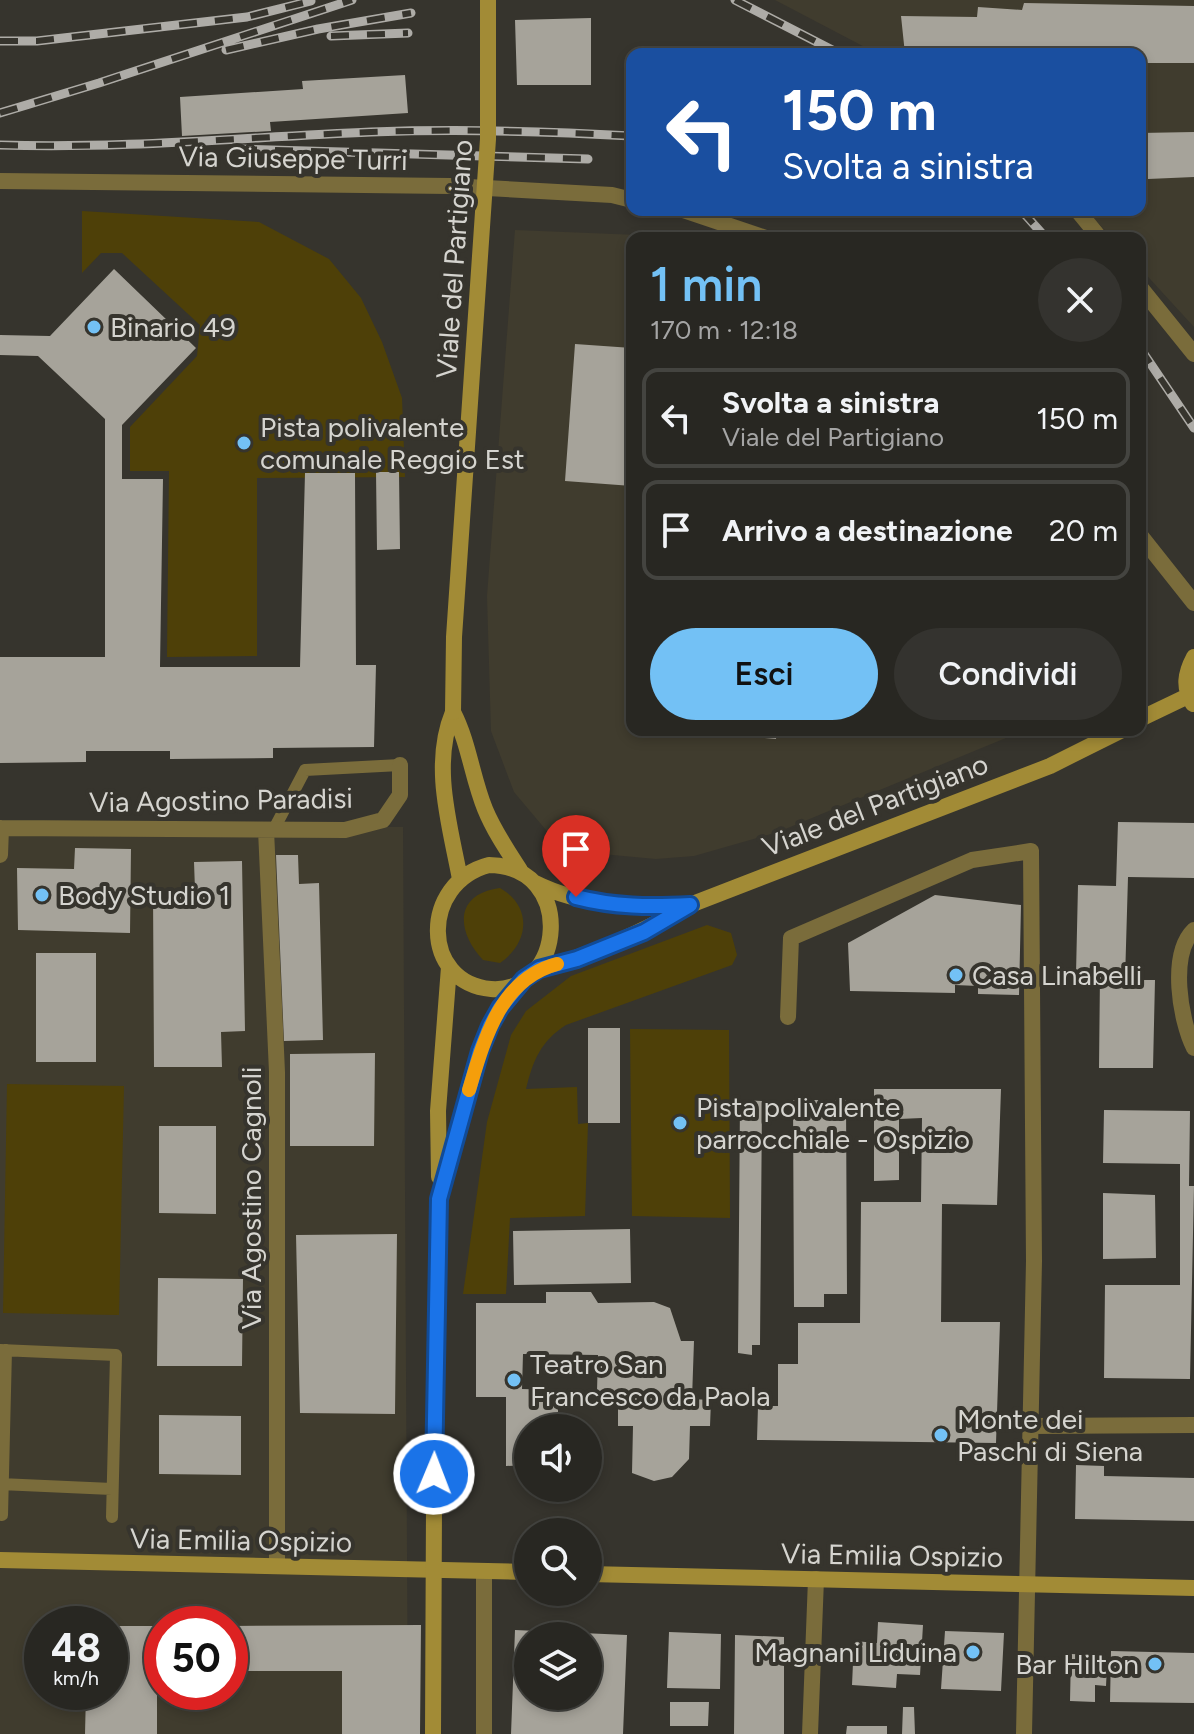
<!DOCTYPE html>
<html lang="it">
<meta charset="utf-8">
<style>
:root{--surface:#282722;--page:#34332f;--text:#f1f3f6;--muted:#a5a5a5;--line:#444440;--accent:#73c1f5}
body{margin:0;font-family:Figtree,sans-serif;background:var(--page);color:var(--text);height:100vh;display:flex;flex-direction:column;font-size:30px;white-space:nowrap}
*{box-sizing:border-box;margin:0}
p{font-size:26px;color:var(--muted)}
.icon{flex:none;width:44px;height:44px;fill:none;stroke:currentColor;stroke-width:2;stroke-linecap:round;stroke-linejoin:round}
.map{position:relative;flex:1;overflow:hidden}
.sheet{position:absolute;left:626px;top:232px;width:520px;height:504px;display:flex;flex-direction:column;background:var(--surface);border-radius:16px;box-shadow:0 4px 12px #0003,0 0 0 2px var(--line)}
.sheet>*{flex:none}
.top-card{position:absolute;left:626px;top:48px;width:520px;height:168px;border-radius:16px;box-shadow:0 4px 12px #0003,0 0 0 2px var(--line);background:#1a4fa0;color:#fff;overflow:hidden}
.tools{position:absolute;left:514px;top:1414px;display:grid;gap:16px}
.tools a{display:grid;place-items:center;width:88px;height:88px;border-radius:50%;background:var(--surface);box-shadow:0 4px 12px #0003,0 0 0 2px var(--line);font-size:40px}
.speed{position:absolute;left:24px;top:1606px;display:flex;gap:16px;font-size:40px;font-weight:700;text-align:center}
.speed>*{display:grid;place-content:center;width:104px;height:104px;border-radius:50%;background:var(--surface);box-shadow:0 4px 12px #0003,0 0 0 2px var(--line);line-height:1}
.speed small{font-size:20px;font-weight:400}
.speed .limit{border:12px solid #d22;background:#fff;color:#111}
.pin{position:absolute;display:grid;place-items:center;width:68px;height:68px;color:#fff;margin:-82px -34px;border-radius:50% 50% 50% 0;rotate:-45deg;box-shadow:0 0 8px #0007}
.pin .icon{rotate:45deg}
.me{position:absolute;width:88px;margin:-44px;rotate:1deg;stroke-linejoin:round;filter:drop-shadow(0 0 6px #0008)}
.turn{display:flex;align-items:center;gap:28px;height:168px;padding:0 24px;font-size:36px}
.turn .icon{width:104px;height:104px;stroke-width:2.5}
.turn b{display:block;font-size:56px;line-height:68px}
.round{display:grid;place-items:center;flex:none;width:84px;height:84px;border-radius:42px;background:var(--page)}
.head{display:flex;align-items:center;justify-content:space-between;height:136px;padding:0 24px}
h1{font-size:48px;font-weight:600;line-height:60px;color:var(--accent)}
.cta{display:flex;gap:16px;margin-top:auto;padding:16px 24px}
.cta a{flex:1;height:92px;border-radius:48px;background:var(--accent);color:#111;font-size:32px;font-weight:600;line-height:92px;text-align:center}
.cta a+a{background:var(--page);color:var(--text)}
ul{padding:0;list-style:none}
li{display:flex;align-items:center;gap:24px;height:100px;margin:0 16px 12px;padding:0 8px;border:4px solid var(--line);border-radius:16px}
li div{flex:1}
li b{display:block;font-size:30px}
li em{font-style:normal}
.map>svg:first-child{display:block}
.built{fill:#403c2e;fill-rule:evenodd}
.green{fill:#4e4008}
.building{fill:#a6a39a;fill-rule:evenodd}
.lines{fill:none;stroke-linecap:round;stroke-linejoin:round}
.lane{stroke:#7a6c3b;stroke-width:12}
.street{stroke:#7a6c3b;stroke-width:16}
.secondary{stroke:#a28b36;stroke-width:16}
.rail-casing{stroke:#aeaca7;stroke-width:9}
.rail{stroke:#36342d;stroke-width:6;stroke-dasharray:18;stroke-linecap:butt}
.secondary-bridge{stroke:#a28b36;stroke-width:16}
.route-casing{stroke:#114b97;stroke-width:20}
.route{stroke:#1a73e8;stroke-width:14}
.slow{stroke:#f59e0b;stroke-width:14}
.poi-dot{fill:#73c1f5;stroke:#36342d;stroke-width:3}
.labels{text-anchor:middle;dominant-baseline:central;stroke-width:8;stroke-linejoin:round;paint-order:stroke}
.street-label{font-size:28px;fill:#d5d4cf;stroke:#36342d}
.poi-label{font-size:28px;fill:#d5d4cf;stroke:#36342d;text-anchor:start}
</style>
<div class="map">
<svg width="1194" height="1734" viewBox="0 0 1194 1734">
<rect width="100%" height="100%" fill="#36342d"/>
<!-- built -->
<path class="built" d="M775,0H1194V327L1140,268V238H1112L1086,210H1140V54H878Z
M515,230L638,235L652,238H632V730H1025L778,832L694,856L656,859L591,853L551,836L514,792L491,731L487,596Z
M0,827H403L408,1734H0ZM42,1624H110V1692H42ZM162,1624H230V1692H162Z"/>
<!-- green -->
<path class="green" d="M82,211L259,222L329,259L361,298L382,342L402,398L405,477L257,478V656L167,657L169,471H130V427L197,356L200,325L122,253H101L82,273Z
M500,888C533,907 529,943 500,963L483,960C456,931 454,894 500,888Z
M707,925L731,933L737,955L732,965L566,1025C541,1041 533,1060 526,1089L577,1087L578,1124L588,1123L585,1216L510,1218L506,1294H463L487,1122L511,1035L526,1011L571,976Z
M630,1029L729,1030L730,1218L632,1216Z
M7,1084L124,1086L119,1315L3,1313Z"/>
<!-- building -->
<path class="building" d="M1024,3L1194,6V63H1140V54H905L901,16L977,17L978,7L1022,10Z
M591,18V85H517L515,20Z
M405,75L408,113L270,122L271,131L182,136L180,97L303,89L302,81Z
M1194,132V177L1148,179L1147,160H1140V133Z
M114,269L196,348L122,425V479H163L160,667H300L305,473H355L356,665H376L374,747L273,748V758L170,759V751H86V762L0,763V657H105V419L38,356L0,355V335L50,336Z
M575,344L632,348V486L565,481Z
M376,472H399L400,549L377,550Z
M703,730H777L776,739L703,732Z
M1118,822L1194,823V878L1128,877L1125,980H1155L1153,1068H1099L1100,974H1076L1078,885L1116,886Z
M75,848L131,849L130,933L18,930L17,868L74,869Z
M276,855H298L299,884L319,883L323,1040L284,1041Z
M242,861L245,1031L221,1032L222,1067H154L153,890H195L194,862Z
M935,895L1021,905L1019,995L978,994V986L955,985V993L850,991L848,943Z
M36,953H96V1062H36Z
M588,1028H620V1123H588Z
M375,1053L374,1146H290V1054Z
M874,1089H1001L997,1205L942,1204L941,1322H1000L996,1443L757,1440L758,1406H778V1364H798V1323H860L861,1202H921L922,1118L899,1119V1180L874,1181Z
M740,1100L762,1101L760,1345H752V1355L738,1353Z
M793,1100H846L847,1294H824V1307H794Z
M1104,1110L1190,1111L1189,1186H1194L1190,1379L1104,1378L1105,1285H1180V1164L1103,1163Z
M159,1126H216V1214L159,1213Z
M1103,1193L1155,1195L1156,1258L1103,1259Z
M630,1229L631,1283L514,1285L513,1231Z
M397,1234L395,1414L300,1413L296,1235Z
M158,1278L243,1279L242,1366H157Z
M546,1292H591L598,1303L654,1302L670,1308L681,1341H694L692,1399L711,1400L710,1426H690L689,1459L672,1477L654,1481L632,1473L633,1426H618V1391H597L598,1355L523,1354L522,1389L558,1390V1428H528V1465L506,1466V1397H476V1303H546Z
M159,1415L241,1416V1475L159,1474Z
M1076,1465L1104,1466V1476L1194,1478V1521L1075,1519Z
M878,1622L923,1625L920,1675L897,1674L896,1688L852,1685L854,1641L877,1643Z
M421,1625L420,1734H342V1671H230V1626Z
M110,1626H162V1672H157V1734H85L86,1692H110Z
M515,1630L627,1635L623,1734H511ZM528,1636H588V1696H528Z
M945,1631L1004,1633L1001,1691L941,1689Z
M669,1632L721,1634L720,1689L667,1688Z
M735,1635L784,1637V1734H734Z
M1111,1651L1194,1653V1703L1110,1702Z
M1071,1654L1096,1655V1666H1107L1106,1686L1095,1685V1702L1070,1701Z
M670,1702H709L708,1726H670Z
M903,1707H914L915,1734H902Z
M847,1726H887V1734H846Z"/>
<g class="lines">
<!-- lane -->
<path class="lane" d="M274,829L305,770L400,765
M0,1350L116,1355L112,1517
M0,1484L112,1489
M2,1515L6,1350"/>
<!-- street -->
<path class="street" d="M0,181L450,186L612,195L632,200
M683,210L766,238
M1077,210L1100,238
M1140,287L1194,354
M1140,535L1194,603
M0,828L345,830L383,820L400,795V765
M266,830L277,1072V1566
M0,855L1,828
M1194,930C1169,954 1180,1020 1194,1048
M788,1017L791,938L972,860L1031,851L1034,1261L1024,1734
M1030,1426L1194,1425
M484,1734V1571
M810,1734L816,1579"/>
<!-- secondary -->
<path class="secondary" d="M1193,704C1183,687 1185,674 1194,657
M453,712C469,743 472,777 485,809C494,831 507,850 520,870
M453,712C431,765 450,825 460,879
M1140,719L1188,696
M489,865C577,866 565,994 491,989C421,983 420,883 489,865Z
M535,883C583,907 636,907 688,905
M539,969C593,955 641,933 690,905L1050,766L1122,730
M439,1177L438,1111L449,967
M439,1199L480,1051L500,1008L522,982
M0,1560L528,1572
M588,1574L1194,1588"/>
<!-- rail casing -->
<g class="rail-casing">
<path id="rail" d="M735,0L840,54
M331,36L408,33
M0,41H37L247,17L311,1
M226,50L318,29L411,13
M0,113L99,83L352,0
M0,145C124,149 247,137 371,132C458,129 545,131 632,136
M239,149L588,159
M1021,210L1046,238
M1140,348L1194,428"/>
</g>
<!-- rail -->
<use href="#rail" class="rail"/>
<!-- secondary-bridge -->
<path class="secondary-bridge" d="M453,712L454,637L488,139V0
M433,1734L434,1505L439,1199"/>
</g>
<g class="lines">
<!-- route casing -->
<g class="route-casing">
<path id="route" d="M434,1474L439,1199L480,1051L490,1026L500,1008L524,979L539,969L577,959L644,932L690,905C650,907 614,907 576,897"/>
</g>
<!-- route -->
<use href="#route" class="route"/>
<!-- slow -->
<path class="slow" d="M469,1090C484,1040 500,979 557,964"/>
</g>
<!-- markers -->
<g class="poi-dot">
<circle cx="94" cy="327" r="8"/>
<circle cx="244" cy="443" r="8"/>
<circle cx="42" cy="895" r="8"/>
<circle cx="956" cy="975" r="8"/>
<circle cx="680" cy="1123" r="8"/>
<circle cx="514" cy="1380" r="8"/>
<circle cx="941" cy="1435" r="8"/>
<circle cx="973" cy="1652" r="8"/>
<circle cx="1155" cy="1664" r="8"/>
</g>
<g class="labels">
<!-- street labels -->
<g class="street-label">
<text transform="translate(293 158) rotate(1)">Via Giuseppe Turri</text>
<text transform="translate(454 259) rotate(-86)">Viale del Partigiano</text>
<text transform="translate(221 800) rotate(-1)">Via Agostino Paradisi</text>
<text transform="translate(875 805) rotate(-21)">Viale del Partigiano</text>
<text transform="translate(251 1198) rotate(-90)">Via Agostino Cagnoli</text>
<text transform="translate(241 1540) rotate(1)">Via Emilia Ospizio</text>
<text transform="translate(892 1555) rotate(1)">Via Emilia Ospizio</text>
</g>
<!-- poi labels -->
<g class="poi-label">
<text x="110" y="327">Binario 49</text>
<text x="260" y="427">Pista polivalente<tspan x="260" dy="32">comunale Reggio Est</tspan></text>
<text x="58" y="895">Body Studio 1</text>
<text x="972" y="975">Casa Linabelli</text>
<text x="696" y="1107">Pista polivalente<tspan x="696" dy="32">parrocchiale - Ospizio</tspan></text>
<text x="530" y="1364">Teatro San<tspan x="530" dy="32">Francesco da Paola</tspan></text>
<text x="957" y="1419">Monte dei<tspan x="957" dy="32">Paschi di Siena</tspan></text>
<text x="957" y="1652" text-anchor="end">Magnani Liduina</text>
<text x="1139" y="1664" text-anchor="end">Bar Hilton</text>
</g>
</g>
</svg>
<div class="tools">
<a><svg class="icon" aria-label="sound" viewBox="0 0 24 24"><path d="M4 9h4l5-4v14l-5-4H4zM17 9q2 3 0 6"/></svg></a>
<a><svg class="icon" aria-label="search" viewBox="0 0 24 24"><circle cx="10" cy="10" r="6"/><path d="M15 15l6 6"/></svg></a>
<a><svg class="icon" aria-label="layers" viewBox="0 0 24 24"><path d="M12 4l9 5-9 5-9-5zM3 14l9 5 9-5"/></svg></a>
</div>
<div class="speed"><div>48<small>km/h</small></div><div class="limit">50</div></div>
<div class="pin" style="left:576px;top:897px;background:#d93025"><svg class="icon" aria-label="arrive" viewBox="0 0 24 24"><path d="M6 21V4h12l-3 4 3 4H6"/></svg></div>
<svg class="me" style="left:434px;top:1474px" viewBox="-20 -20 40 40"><circle r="17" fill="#1a73e8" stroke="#fff" stroke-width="3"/><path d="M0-11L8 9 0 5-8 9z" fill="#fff"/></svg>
<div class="top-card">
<div class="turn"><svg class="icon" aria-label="left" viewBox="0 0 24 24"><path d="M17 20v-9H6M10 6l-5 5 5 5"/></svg><div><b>150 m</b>Svolta a sinistra</div></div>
</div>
<section class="sheet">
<div class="head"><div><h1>1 min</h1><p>170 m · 12:18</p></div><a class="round"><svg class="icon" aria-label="close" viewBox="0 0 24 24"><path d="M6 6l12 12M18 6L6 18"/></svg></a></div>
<ul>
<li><svg class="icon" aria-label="left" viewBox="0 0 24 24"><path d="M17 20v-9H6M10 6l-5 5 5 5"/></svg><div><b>Svolta a sinistra</b><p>Viale del Partigiano</p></div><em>150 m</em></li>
<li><svg class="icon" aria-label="arrive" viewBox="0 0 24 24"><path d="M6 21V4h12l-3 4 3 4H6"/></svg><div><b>Arrivo a destinazione</b></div><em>20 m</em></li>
</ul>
<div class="cta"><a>Esci</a><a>Condividi</a></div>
</section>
</div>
